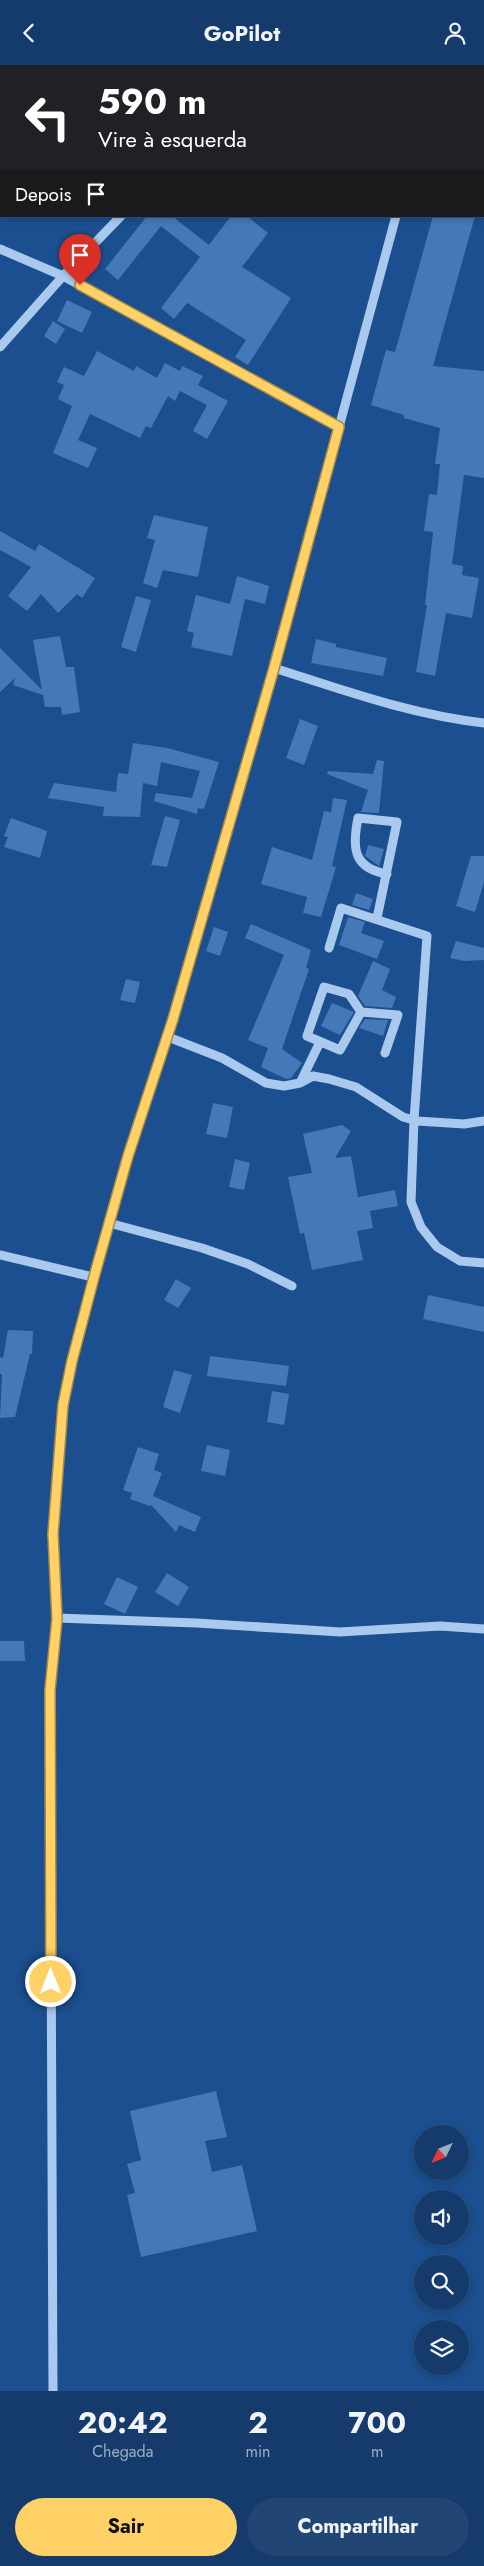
<!DOCTYPE html>
<html lang="pt">
<meta charset="utf-8">
<style>
:root{--surface:#143b6b;--page:#214673;--text:#f1f3f6;--muted:#9dadc1;--line:#33557e;--accent:#ffd166}
body{margin:0;font-family:Jost,sans-serif;background:var(--page);color:var(--text);height:100vh;display:flex;flex-direction:column;font-size:19px;white-space:nowrap}
*{box-sizing:border-box;margin:0}
p{font-size:16px;color:var(--muted)}
.icon{flex:none;width:28px;height:28px;fill:none;stroke:currentColor;stroke-width:2;stroke-linecap:round;stroke-linejoin:round}
.map{position:relative;height:2326px;overflow:hidden}
.drawer{display:flex;flex-direction:column;background:var(--surface);flex:1}
.drawer>*{flex:none}
.hud{position:absolute;left:0px;top:0px;width:485px;height:152px;box-shadow:0 2px 8px #0003,0 0 0 1px var(--line);background:#202124;color:#fff;overflow:hidden}
.needle{width:32px;rotate:227deg}
.fabs{position:absolute;left:414px;top:2060px;display:grid;gap:10px}
.fabs a{display:grid;place-items:center;width:55px;height:55px;border-radius:50%;background:var(--surface);box-shadow:0 2px 8px #0003,0 0 0 1px var(--line);font-size:25px}
.pin{position:absolute;display:grid;place-items:center;width:42px;height:42px;color:#fff;margin:-51px -21px;border-radius:50% 50% 50% 0;rotate:-45deg;box-shadow:0 0 5px #0007}
.pin .icon{rotate:45deg}
.me{position:absolute;width:55px;margin:-28px;rotate:0deg;stroke-linejoin:round;filter:drop-shadow(0 0 4px #0008)}
.turn{display:flex;align-items:center;gap:18px;height:105px;padding:0 15px;font-size:22px}
.turn .icon{width:65px;height:65px;stroke-width:2.5}
.turn b{display:block;font-size:35px;line-height:42px}
.then{display:flex;align-items:center;height:48px;padding:0 15px;background:#0003;gap:10px;font-size:19px}
.eta{display:flex;justify-content:space-evenly;align-items:center;height:85px;text-align:center}
.eta b{font-size:30px;font-weight:700;line-height:35px}
.button{display:flex;gap:10px;margin-top:auto;padding:10px 15px}
.button a{flex:1;height:58px;border-radius:30px;background:var(--accent);color:#111;font-size:20px;font-weight:700;line-height:58px;text-align:center}
.button a+a{background:var(--page);color:var(--text)}
header{display:flex;justify-content:space-between;align-items:center;height:65px;padding:0 15px;background:var(--surface);font-size:22px;font-weight:700}
.map>svg:first-child{display:block}
.building{fill:#4478b7}
.lines{fill:none;stroke-linecap:round;stroke-linejoin:round}
.minor{stroke:#a9c9ee;stroke-width:9}
.route-casing{stroke:#a68842;stroke-width:12}
.route{stroke:#ffd166;stroke-width:9}
</style>
<header><svg class="icon" aria-label="back" viewBox="0 0 24 24"><path d="M15 5l-7 7 7 7"/></svg>GoPilot<svg class="icon" aria-label="person" viewBox="0 0 24 24"><circle cx="12" cy="8" r="4"/><path d="M4 21q1-7 8-7t8 7"/></svg></header>
<div class="map">
<svg width="484" height="2326" viewBox="0 0 484 2326">
<rect width="100%" height="100%" fill="#1b4f8f"/>
<!-- building -->
<path class="building" d="M147,151H172L209,180L231,151H247L268,168L242,202L291,233L248,300L235,292L246,275L187,238L174,254L161,243L200,192L161,161L118,215L105,204Z
M433,151H475L433,301L484,306V413L464,410L452,499L463,501L462,510L479,513L472,553L446,548L435,611L416,607L427,540H425L433,467L424,466L429,429L437,430L440,399H435L440,363L404,353V350L371,340L386,285L395,287Z
M67,235L92,247L82,268L57,256Z
M53,256L65,264L56,279L44,271Z
M97,286L134,306L136,301L157,313L165,298L180,306L182,301L203,311L198,320L228,336L207,374L193,366L207,340L180,326L175,336L168,331L151,363L146,361L140,373L90,349L78,375L97,383L88,403L53,388L72,341L58,334L64,320L57,317L64,302L84,311Z
M154,450L208,462L198,512L163,505L157,523L143,518L155,475L147,473Z
M0,466L35,486L39,479L95,513L82,533L77,529L58,548L41,529L27,546L8,531L31,502L0,485Z
M237,511L269,521L265,539L245,534L232,591L191,582L194,568L187,566L196,530L230,539Z
M136,531L151,535L136,587L121,582Z
M60,571L66,602H74L80,647L62,650L61,642H45L43,630L13,620L15,613L0,627V583L42,625L33,575Z
M316,574L336,579V582L387,593L383,611L311,598Z
M300,654L318,661L304,700L286,693Z
M133,678L167,683L219,697L204,744L198,743L197,749L154,736L156,728L192,733L200,706L161,697L157,721L143,718L140,752L103,751L104,742L48,733L54,718L116,727L118,708L128,709Z
M377,695L384,696L379,748L361,747L368,725L327,709L328,706L373,709Z
M333,733L347,735L332,801L336,802L321,852L303,848L307,832L261,819L272,782L312,795L324,746L331,747Z
M165,751L180,755L167,802L151,800Z
M11,753L47,766L40,793L4,782L8,772L4,771Z
M368,780L384,784L379,801L365,791Z
M471,791H484V817L475,847L456,841Z
M356,828L373,834L369,845L352,840Z
M348,852L365,857L361,868L384,876L377,894L339,880Z
M251,859L311,885L306,903L309,904L282,984L302,998L291,1013L286,1014L261,1002L268,983L248,975L284,890L245,873Z
M214,862L228,867L220,891L206,886Z
M456,876L484,883V895L464,896L450,893Z
M373,896L390,904L382,925L396,932L392,943L365,941L358,931Z
M126,914L140,917L135,938L120,935Z
M332,938L354,947L340,970L321,961Z
M365,954L388,955L383,971L359,963Z
M213,1038L233,1042L227,1073L206,1069Z
M342,1060L351,1066L335,1093L351,1091L358,1132L395,1125L398,1141L370,1146L373,1163L357,1166L363,1195L312,1205L304,1168L300,1169L288,1112L312,1108L303,1069Z
M235,1094L250,1098L244,1125L229,1122Z
M176,1214L191,1223L178,1243L164,1235Z
M428,1230L484,1242V1267L423,1254Z
M8,1265L33,1266L32,1289H30L15,1352L0,1353L2,1309H0V1292L3,1293Z
M210,1291L289,1301L286,1321L207,1311Z
M174,1305L192,1310L180,1348L163,1342Z
M272,1326L289,1329L284,1360L267,1357Z
M207,1380L230,1385L225,1411L201,1406Z
M138,1382L159,1389L154,1405L162,1408L153,1431L201,1452L195,1467L179,1460L176,1467L151,1440L150,1441L130,1434L132,1428L123,1425Z
M167,1508L189,1522L178,1541L155,1527Z
M117,1512L138,1522L125,1549L104,1539Z
M0,1576H24L25,1596H0Z
M216,2026L227,2072L205,2076L212,2107L242,2100L257,2166L141,2192L127,2130L135,2128L127,2099L141,2095L130,2046Z"/>
<g class="lines">
<!-- minor -->
<path class="minor" d="M143,0L145,1
M349,0L352,1
M254,1L255,0
M0,184L63,211L339,362
M0,282L63,211L121,151
M274,603C343,625 412,650 484,658
M377,853L397,757L358,753C352,783 353,803 387,809
M329,883L341,843L427,871L414,1055L411,1137L421,1162L437,1182L460,1196L484,1198
M324,922L349,929L361,947L340,985L307,971Z
M361,947L398,950L385,988
M168,972L222,993L266,1018L284,1021L300,1018L313,1011L329,1014L356,1022L403,1052L417,1056L464,1059L484,1056
M300,1018L320,977
M109,1158L202,1183L248,1199L292,1221
M0,1190L93,1212
M57,1553L196,1558L340,1567L440,1561L484,1564
M53,2326L50,1625L57,1553L53,1469L63,1340L71,1296L128,1091L168,972L274,603L396,151"/>
</g>
<g class="lines">
<!-- route casing -->
<g class="route-casing">
<path id="route" d="M51,1917L50,1625L57,1554L53,1469L63,1340L72,1296L94,1212L128,1091L173,954L274,603L339,362L80,220"/>
</g>
<!-- route -->
<use href="#route" class="route"/>
</g>
</svg>
<div class="fabs">
<a><svg class="needle" viewBox="-14 -14 28 28"><path d="M0-13l5 13h-10z" fill="#e53935"/><path d="M0 13l5-13h-10z" fill="#9dadc1"/></svg></a>
<a><svg class="icon" aria-label="sound" viewBox="0 0 24 24"><path d="M4 9h4l5-4v14l-5-4H4zM17 9q2 3 0 6"/></svg></a>
<a><svg class="icon" aria-label="search" viewBox="0 0 24 24"><circle cx="10" cy="10" r="6"/><path d="M15 15l6 6"/></svg></a>
<a><svg class="icon" aria-label="layers" viewBox="0 0 24 24"><path d="M12 4l9 5-9 5-9-5zM3 14l9 5 9-5"/></svg></a>
</div>
<div class="pin" style="left:80px;top:220px;background:#d93025"><svg class="icon" aria-label="arrive" viewBox="0 0 24 24"><path d="M6 21V4h12l-3 4 3 4H6"/></svg></div>
<svg class="me" style="left:51px;top:1917px" viewBox="-20 -20 40 40"><circle r="17" fill="#ffd166" stroke="#fff" stroke-width="3"/><path d="M0-11L8 9 0 5-8 9z" fill="#fff"/></svg>
<div class="hud">
<div class="turn"><svg class="icon" aria-label="left" viewBox="0 0 24 24"><path d="M17 20v-9H6M10 6l-5 5 5 5"/></svg><div><b>590 m</b>Vire à esquerda</div></div>
<div class="then">Depois<svg class="icon" aria-label="arrive" viewBox="0 0 24 24"><path d="M6 21V4h12l-3 4 3 4H6"/></svg></div>
</div>
</div>
<section class="drawer">
<div class="eta">
<div><b>20:42</b><p>Chegada</p></div>
<div><b>2</b><p>min</p></div>
<div><b>700</b><p>m</p></div>
</div>
<div class="button"><a>Sair</a><a>Compartilhar</a></div>
</section>
